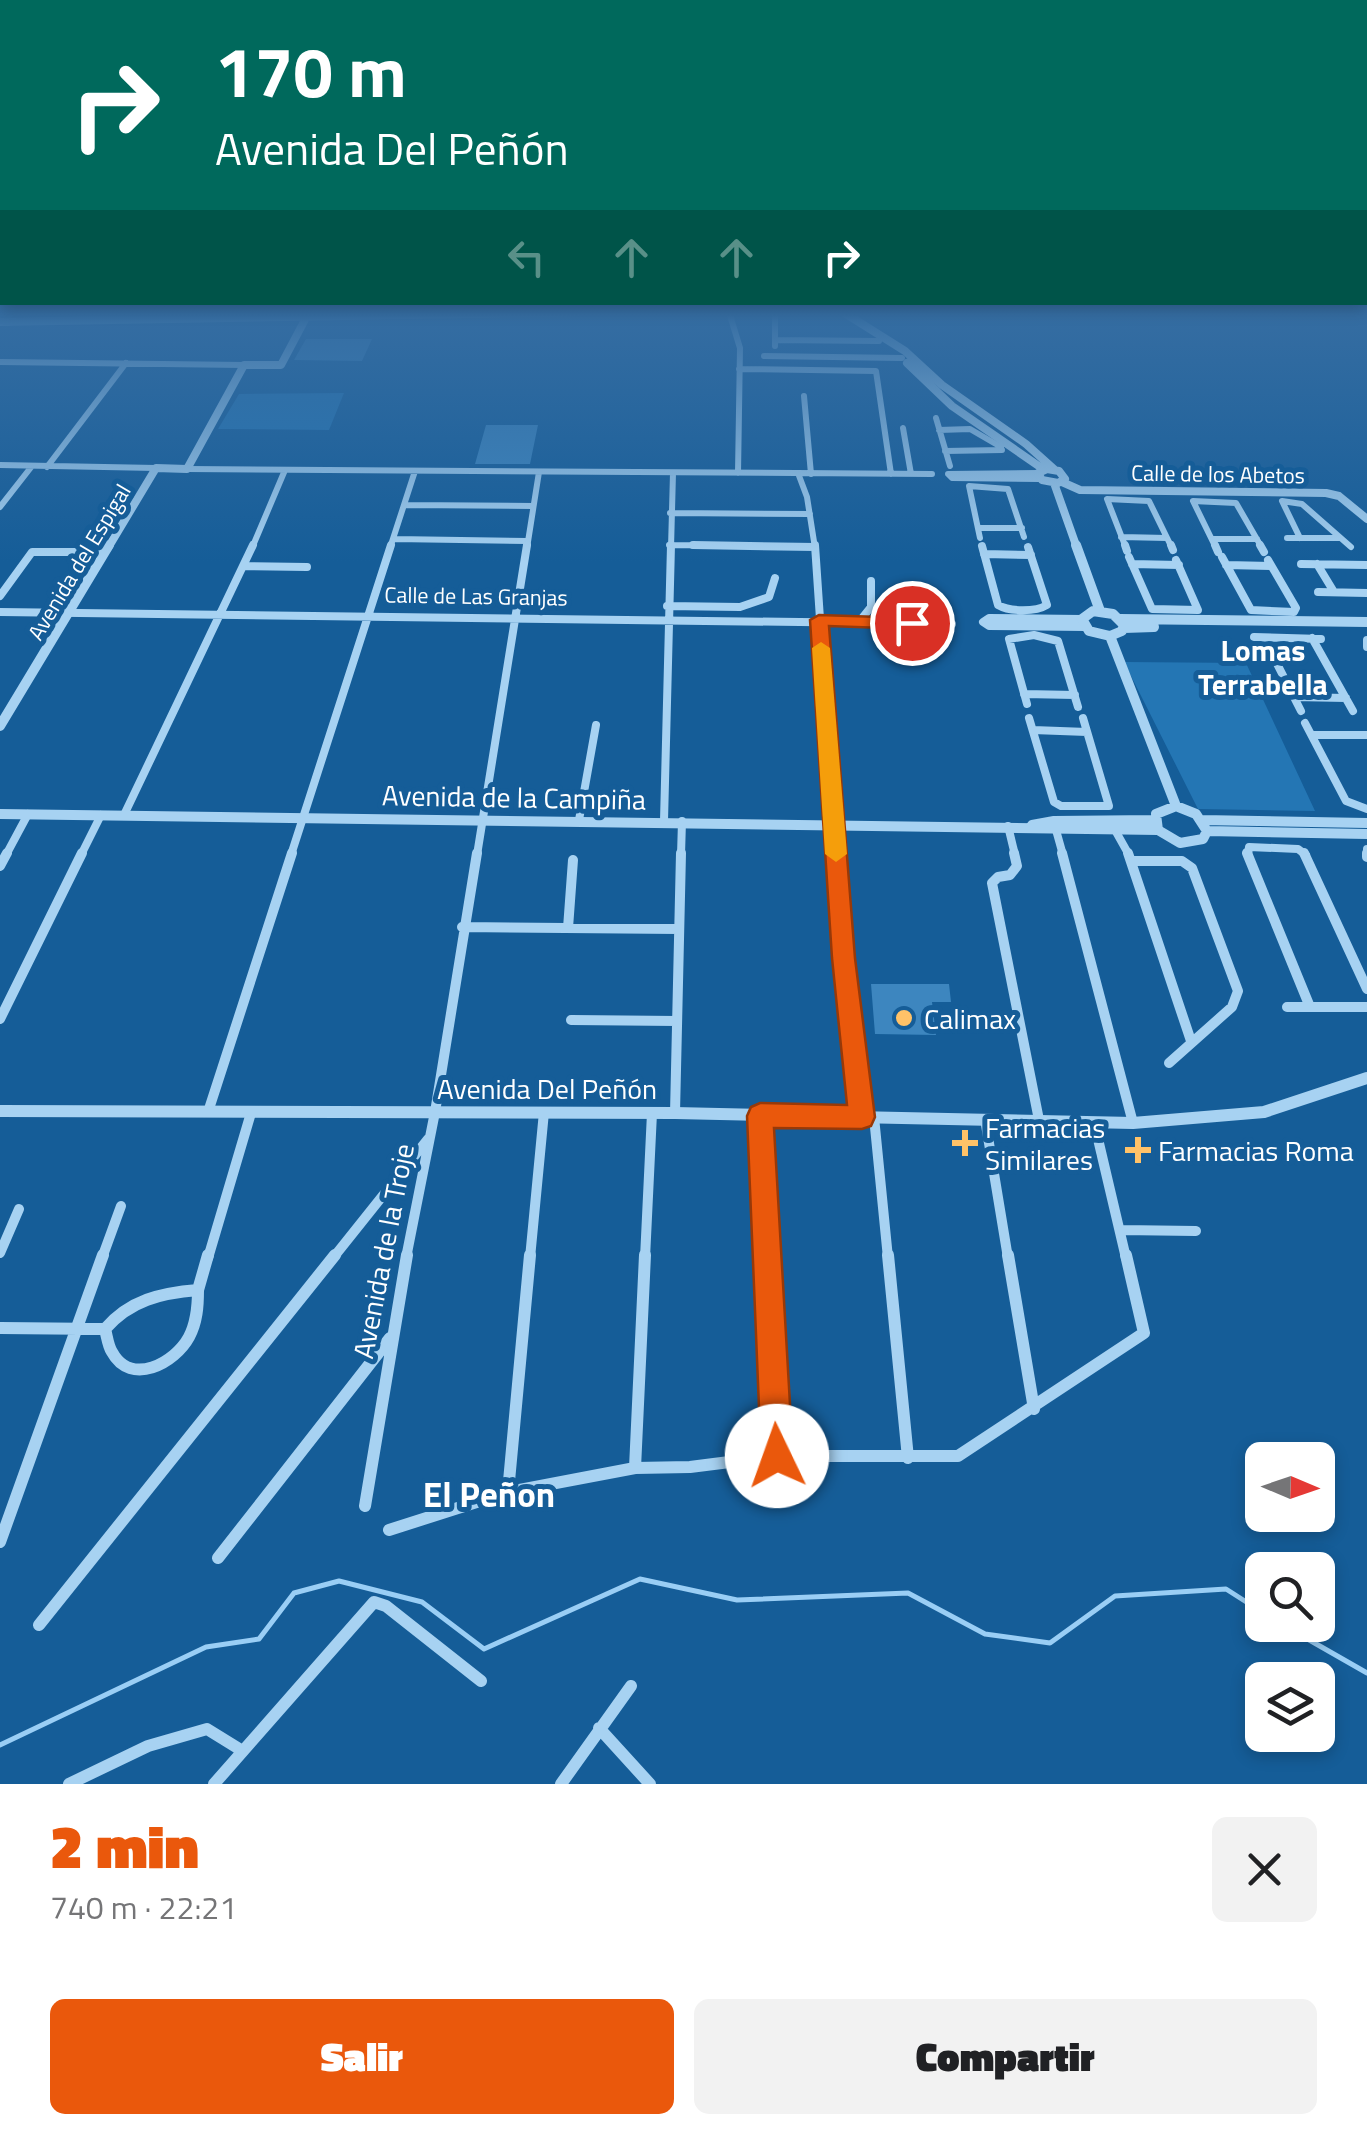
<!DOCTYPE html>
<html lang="es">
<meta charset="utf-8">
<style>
:root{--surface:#fff;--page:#f2f2f2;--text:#202124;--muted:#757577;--accent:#ea580c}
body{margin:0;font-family:"Titillium Web",sans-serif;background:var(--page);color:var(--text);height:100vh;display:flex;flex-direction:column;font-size:38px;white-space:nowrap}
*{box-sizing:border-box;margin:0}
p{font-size:32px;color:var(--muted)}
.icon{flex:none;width:55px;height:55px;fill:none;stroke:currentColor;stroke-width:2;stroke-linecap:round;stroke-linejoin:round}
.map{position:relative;height:1784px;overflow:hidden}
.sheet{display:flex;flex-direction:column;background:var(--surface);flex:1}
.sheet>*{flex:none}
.guide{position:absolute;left:0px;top:0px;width:1368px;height:305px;box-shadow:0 5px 15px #0003;background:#00695c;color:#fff;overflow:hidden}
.needle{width:65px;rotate:92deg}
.buttons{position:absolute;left:1245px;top:1442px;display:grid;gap:20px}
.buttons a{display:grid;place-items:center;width:90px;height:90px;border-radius:15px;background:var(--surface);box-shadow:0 5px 15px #0003;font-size:50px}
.pin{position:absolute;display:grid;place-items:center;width:85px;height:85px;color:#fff;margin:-42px;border:5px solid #fff;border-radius:50%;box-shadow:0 2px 10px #0007}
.me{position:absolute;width:110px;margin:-55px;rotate:357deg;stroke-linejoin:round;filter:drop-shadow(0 0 8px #0008)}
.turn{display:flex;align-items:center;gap:35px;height:210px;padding:0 50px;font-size:45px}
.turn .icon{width:130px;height:130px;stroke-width:2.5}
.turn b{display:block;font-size:70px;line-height:85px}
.lanes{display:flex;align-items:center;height:95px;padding:0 50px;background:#0003;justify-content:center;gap:50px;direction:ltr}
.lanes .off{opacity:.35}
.round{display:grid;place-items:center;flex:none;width:105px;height:105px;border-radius:15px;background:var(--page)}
.overview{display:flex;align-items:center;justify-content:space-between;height:170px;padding:0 50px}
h1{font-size:60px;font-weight:800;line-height:75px;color:var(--accent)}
.button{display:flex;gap:20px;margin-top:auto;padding:20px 50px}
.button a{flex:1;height:115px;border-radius:15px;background:var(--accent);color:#fff;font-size:40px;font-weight:800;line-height:115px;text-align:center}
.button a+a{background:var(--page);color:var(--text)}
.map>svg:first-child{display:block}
.green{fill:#2476b4}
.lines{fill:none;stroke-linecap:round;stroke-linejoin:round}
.stream{stroke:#9acef5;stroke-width:5}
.building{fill:#3d86bf}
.minor-far3{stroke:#a7d2f2;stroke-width:6}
.minor-far2{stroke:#a7d2f2;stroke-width:8}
.minor-far1{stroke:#a7d2f2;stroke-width:10}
.minor{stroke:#a7d2f2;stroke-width:12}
.tertiary-far2{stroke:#a7d2f2;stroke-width:8}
.tertiary-far1{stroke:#a7d2f2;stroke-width:10}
.tertiary{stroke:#a7d2f2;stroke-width:12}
.route{fill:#ea580c;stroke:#983908;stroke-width:2.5}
.slow{fill:#f59e0b}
.poi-dot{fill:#ffc268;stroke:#155d98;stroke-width:4}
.labels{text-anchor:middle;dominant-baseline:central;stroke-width:10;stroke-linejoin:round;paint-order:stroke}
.far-street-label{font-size:22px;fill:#fff;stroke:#155d98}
.street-label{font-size:28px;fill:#fff;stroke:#155d98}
.poi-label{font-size:28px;fill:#fff;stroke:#155d98;text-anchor:start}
.neighbourhood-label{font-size:30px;font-weight:bold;fill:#fff;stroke:#155d98}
.near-neighbourhood-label{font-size:35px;font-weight:bold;fill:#fff;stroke:#155d98}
</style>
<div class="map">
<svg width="1367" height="1784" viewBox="0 0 1367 1784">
<rect width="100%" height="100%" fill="#155d98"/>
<!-- green -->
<path class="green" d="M344,393L329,430L218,429L239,394Z
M1124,662L1246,663L1315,811L1198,809Z"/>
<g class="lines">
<!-- stream -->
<path class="stream" d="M1283,1625L1367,1673
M0,1745L206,1647L259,1639L294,1593L339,1581L422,1602L484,1649L640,1579L737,1600L908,1593L985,1634L1050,1643L1115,1596L1226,1589L1262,1612"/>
</g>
<!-- building -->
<path class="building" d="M306,339H372L362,361L294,360Z
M486,425H538L530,464H475Z
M871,984H949L951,1002H932L936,1035L875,1034Z"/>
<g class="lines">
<!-- minor-far3 -->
<path class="minor-far3" d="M729,312L740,348L738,473
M775,312V346
M775,340L879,341
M764,356L902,358
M0,362L244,365
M739,369L876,371L891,474
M804,396L811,474
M936,418L950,466
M903,428L911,474
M939,430L970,429L1001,447
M945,451L1002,450
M0,465L156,468
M47,467L126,363
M187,469L932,474
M798,473L807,497L815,548
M1038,473L948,474L952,478L1040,479
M405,505L533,506
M0,507L32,466
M670,513L810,514
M978,528H1022
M1121,537L1167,538
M980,538L969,486L1008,489L1024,537
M1287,538H1340
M1300,538L1282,501L1302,504L1351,547
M395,539L527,541
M1212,539H1257
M669,545L815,547
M252,548L285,470
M390,548L415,471
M527,548L539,472
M671,548L673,473
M1126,548L1107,499L1149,501L1172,548
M1216,548L1193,501L1236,503L1262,548"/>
<!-- minor-far2 -->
<path class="minor-far2" d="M693,545L815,547
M815,545L836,855
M1125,545L1127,551
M1171,545L1173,550
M1215,545L1218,552
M1260,545L1264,552
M982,546L998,605C1010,612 1036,612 1047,605L1028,547
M984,554L1031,555
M1129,557L1152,609L1198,610L1176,560
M1222,557L1251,610L1294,612L1296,608L1268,560
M1132,564L1179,565
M1301,564L1367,565
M1317,564L1334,592
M1226,565L1271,566
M244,566L307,567
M1318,592L1367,593
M0,596L32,552H104
M667,606L740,607L769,597L775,578
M0,612L952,624
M1082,619L989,618L983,622L989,626L1085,627
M859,622L871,607V581
M1254,637L1321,639
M1264,638L1301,711
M1312,638L1353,711
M1367,640V647
M1024,694L1075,695
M1294,697L1346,698
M1027,704L1009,639L1034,635L1058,641L1078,707
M1029,718L1054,802L1061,806H1109L1083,718
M1305,723L1346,801L1367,809
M1033,730L1087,732
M1312,735H1367
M124,815L253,545
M579,820L596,725
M664,821L671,545
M1008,826L1015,855
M1056,830L1063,855
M1115,830L1129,855
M1367,849V855
M6,855L28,814
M81,855L101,815
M291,855L391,545
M477,855L527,545
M681,855L682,821
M1248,855L1249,847L1298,849L1306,855"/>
<!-- minor-far1 -->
<path class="minor-far1" d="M836,853L861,1117
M1014,853L1017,866L1010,875L998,877L992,883L1039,1120
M1062,853L1133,1123
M1128,853L1191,1041
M1247,853L1310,1007
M1304,853L1367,989
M1367,853V857
M1131,861H1182L1192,868L1238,991L1232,1007L1169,1063
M0,866L7,853
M462,927L679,929
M568,928L573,860
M1287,1007H1367
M0,1019L82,853
M571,1020L677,1021
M208,1112L292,853
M675,1113L681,853
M760,1115L767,1258
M874,1117L888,1258
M985,1119L1008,1258
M1094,1122L1126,1258
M1121,1230L1196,1231
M0,1253L19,1209
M102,1258L121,1206
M208,1258L251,1113
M333,1258L428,1139
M406,1258L435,1112L477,853
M530,1258L544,1112
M645,1258L652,1113"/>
<!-- minor -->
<path class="minor" d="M767,1255L777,1456
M888,1255L908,1458
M1008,1255L1034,1409
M198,1290C198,1306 197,1322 189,1337C175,1363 131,1387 112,1352C108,1346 107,1336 105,1329C130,1300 161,1293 198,1290Z
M198,1290L208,1255
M0,1328L105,1329
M635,1468L645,1255
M508,1492L530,1255
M365,1506L407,1255
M389,1530L508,1492L635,1468L690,1467L777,1456H958L1144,1333L1126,1255
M0,1542L103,1255
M218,1558L390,1338
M39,1625L335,1255
M599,1728L650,1784
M69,1784L148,1746L207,1729L241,1750
M214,1784L374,1602L386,1606L481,1681
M561,1784L631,1686"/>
<!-- tertiary-far2 -->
<path class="tertiary-far2" d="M843,312L905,351L942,385L1026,444L1055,470
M0,322L580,312
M907,363L952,406L1043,469
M1047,469L1059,471L1065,479L1058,483L1042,480L1038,473Z
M1062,482L1080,490L1326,493L1339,496L1367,519
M1054,483L1077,548
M108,548L156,468L187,469L244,365H281L308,314"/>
<!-- tertiary-far1 -->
<path class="tertiary-far1" d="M1076,545L1100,611
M1093,611L1113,614L1124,625L1122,631L1110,636L1089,631L1082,619Z
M1120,619L1367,622
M1124,628L1154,627
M1110,636L1176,806
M0,726L109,545
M1176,806L1196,814L1207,831L1203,839L1180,843L1158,830L1156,814Z
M0,814L1158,830
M1202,820L1367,823
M1032,825L1054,821L1154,820
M1207,831L1367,834"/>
<!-- tertiary -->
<path class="tertiary" d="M0,1111L675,1113L1133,1123L1264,1112L1367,1078"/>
</g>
<!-- sky -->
<linearGradient id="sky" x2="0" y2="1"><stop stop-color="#0c3354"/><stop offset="0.56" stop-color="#356da2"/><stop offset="1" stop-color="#356da2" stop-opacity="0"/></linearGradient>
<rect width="1367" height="562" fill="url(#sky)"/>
<!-- route -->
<path class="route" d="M819,615L912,618L922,623L912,629L829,626L855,958L875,1117L871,1126L862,1129L774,1128L793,1456L788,1467L777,1472L766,1467L761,1456L747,1116L751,1107L760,1103L847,1105L832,958L810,620Z"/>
<!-- slow -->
<path class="slow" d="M821,642L830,648L847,854L836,862L825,854L812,648Z"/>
<!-- markers -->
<g class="poi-dot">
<circle cx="904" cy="1018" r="10"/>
<path d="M960 1128h10v10h10v10h-10v10h-10v-10h-10v-10h10z"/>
<path d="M1133 1135h10v10h10v10h-10v10h-10v-10h-10v-10h10z"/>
</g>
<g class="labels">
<!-- far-street labels -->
<g class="far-street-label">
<text transform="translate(1218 474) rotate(1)">Calle de los Abetos</text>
<text transform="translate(79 562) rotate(-59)">Avenida del Espigal</text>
<text transform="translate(476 596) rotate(1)">Calle de Las Granjas</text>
</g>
<!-- street labels -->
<g class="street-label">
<text transform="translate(514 797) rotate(1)">Avenida de la Campiña</text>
<text x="547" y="1088">Avenida Del Peñón</text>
<text transform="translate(383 1251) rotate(-79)">Avenida de la Troje</text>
</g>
<!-- poi labels -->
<g class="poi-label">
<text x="924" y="1018">Calimax</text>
<text x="985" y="1127">Farmacias<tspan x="985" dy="32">Similares</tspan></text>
<text x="1158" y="1150">Farmacias Roma</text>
</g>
<!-- neighbourhood labels -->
<g class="neighbourhood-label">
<text x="1263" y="650">Lomas<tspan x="1263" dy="34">Terrabella</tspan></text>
</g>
<!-- near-neighbourhood labels -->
<g class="near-neighbourhood-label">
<text x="489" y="1494">El Peñon</text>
</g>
</g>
</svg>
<div class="buttons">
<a><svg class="needle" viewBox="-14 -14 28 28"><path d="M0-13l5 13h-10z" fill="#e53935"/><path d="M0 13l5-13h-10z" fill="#757577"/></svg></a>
<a><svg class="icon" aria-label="search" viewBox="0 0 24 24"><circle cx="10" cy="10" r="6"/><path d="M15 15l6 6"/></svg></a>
<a><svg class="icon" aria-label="layers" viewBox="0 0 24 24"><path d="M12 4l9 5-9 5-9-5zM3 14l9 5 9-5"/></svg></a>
</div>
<div class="pin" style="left:912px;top:623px;background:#d93025"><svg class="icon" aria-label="arrive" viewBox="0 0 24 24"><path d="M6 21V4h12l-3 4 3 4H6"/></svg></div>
<svg class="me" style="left:777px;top:1456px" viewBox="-20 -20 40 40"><circle r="19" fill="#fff"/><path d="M0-13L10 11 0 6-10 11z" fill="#ea580c"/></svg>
<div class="guide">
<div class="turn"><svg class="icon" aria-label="right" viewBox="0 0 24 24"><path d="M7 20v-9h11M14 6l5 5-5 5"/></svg><div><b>170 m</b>Avenida Del Peñón</div></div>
<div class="lanes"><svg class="icon off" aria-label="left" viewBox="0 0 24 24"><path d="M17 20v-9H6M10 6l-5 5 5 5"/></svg><svg class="icon off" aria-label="ahead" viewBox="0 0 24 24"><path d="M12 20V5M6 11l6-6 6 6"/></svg><svg class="icon off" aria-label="ahead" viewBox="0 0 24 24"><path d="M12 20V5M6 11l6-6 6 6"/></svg><svg class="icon" aria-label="right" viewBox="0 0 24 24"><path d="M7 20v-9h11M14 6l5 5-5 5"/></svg></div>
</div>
</div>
<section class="sheet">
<div class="overview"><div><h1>2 min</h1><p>740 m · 22:21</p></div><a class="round"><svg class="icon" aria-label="close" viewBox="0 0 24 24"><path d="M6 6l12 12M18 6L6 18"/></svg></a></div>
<div class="button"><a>Salir</a><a>Compartir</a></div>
</section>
